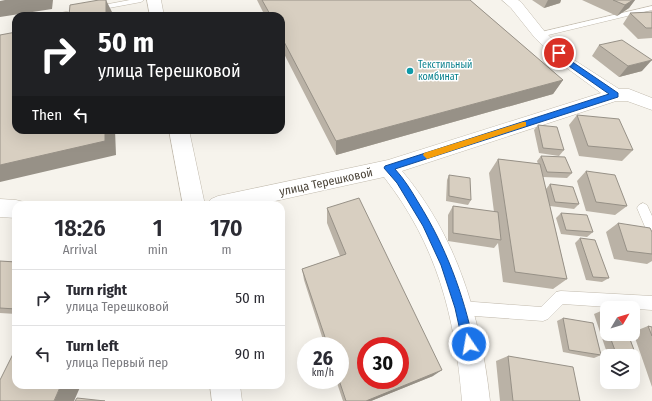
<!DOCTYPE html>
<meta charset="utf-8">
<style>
:root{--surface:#fff;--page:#f2f2f3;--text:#2b2b33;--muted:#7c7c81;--line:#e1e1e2}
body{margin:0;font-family:"Fira Sans Condensed",sans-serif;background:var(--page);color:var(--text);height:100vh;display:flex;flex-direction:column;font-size:15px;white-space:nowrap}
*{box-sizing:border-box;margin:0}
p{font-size:13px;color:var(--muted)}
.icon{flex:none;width:22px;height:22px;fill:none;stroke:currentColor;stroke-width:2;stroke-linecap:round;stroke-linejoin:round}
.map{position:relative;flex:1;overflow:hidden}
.panel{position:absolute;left:12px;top:201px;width:273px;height:188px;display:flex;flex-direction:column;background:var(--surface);border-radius:12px;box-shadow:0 4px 16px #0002}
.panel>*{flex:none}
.banner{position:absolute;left:12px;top:12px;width:273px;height:122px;border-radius:12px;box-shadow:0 4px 16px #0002;background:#202124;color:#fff;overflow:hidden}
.needle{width:26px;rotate:52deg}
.tools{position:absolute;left:600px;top:301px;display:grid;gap:8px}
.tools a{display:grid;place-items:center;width:40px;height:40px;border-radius:8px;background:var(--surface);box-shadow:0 4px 16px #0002;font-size:20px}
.speed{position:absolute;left:297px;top:337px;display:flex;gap:8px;font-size:20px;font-weight:700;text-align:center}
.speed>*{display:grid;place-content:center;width:52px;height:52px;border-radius:50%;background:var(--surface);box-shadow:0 4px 16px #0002;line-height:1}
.speed small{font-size:10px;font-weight:400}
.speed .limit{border:6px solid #d22;background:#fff;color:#111}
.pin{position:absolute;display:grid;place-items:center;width:34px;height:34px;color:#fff;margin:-17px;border:2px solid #fff;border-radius:50%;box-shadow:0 1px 4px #0007}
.me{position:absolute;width:44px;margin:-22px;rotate:348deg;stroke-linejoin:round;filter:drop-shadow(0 0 3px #0008)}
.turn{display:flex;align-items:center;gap:14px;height:84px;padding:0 20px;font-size:18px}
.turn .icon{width:52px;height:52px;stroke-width:2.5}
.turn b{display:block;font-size:28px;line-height:34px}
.then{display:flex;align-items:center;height:38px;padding:0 20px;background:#0003;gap:8px;font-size:15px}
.eta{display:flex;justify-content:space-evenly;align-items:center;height:68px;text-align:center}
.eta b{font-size:24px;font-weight:600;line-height:28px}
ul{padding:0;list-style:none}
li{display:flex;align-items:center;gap:12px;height:56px;padding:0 20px;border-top:1px solid var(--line)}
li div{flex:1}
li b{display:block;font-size:15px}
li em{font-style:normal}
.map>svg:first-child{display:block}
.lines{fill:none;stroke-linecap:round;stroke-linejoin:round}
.service-casing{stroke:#c2bbae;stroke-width:1}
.minor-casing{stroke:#c2bbae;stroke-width:1}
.tertiary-casing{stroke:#c2bbae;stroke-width:1}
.service{fill:#fff;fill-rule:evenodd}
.minor{fill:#fff;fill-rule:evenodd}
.tertiary{fill:#fff;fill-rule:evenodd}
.wall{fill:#bab2a6}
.shaded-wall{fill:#979187}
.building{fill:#d8cfc1;stroke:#979187;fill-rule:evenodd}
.route{fill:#1a73e8;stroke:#114b97}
.slow{fill:#f59e0b}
.culture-dot{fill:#0f9aa8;stroke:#fff;stroke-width:1.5}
.labels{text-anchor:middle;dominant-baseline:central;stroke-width:3;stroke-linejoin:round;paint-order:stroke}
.far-culture-label{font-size:10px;fill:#0d838f;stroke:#fff;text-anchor:start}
.street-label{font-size:12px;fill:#4b4439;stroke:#fff}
</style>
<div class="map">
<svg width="652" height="401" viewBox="0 0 652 401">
<rect width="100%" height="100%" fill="#f6f3ec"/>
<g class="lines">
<!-- service casing -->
<g class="service-casing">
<path id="service" d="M130,0H144L141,2L66,16H51L55,14Z
M652,6V10L540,37L536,35L537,33Z
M643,203L647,205L652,216V235L648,234L637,208L639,205Z
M561,291L652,296V310L563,304L548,319L543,321L461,315L456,313L454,308L456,303L461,301L541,307L556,292Z"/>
</g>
<!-- minor casing -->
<g class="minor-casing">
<path id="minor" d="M502,0H518L521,2L545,32L574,60L619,89H629L652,98V110L627,101H616L402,171C457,236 481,318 490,401H462C455,316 437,245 384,177L257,205H207L211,199L218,196L388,160L601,93L564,66L535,38L511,8Z"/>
</g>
<!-- tertiary casing -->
<g class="tertiary-casing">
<path id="tertiary" d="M147,0H161L164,16H150Z
M169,130H189L205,205H183Z
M0,199L16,200L24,202L25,205H16V218L0,217Z
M210,385H240L242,401H212Z"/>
</g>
<!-- service -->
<use href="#service" class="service"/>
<!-- minor -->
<use href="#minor" class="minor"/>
<!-- tertiary -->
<use href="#tertiary" class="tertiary"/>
</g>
<!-- wall -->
<path class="wall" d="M257,0H470L563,80L553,94L336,155L281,48V16H265Z
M532,0H561L560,3L544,8Z
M582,0H635L629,8L617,16Z
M652,12V38L638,39L623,24L630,13Z
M599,45L642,71L619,77L592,56Z
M577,115L633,150L622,161L579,156L569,125Z
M538,125L564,150L559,156L539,153L534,130Z
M541,156L572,173L567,178L543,177L546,189L550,184L579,204L574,209L550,206L567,279L553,289L503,282L498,243L494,248L448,241V215L453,206L494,212L489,173L498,159L538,164L537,161Z
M586,171L627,206L615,215L586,211L577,181Z
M449,175L471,200L468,205L446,201L447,180Z
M327,208L433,376L371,401H343L336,380H340V346H325L304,280L302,269L340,256L327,223Z
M561,213L593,232L587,237L561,234L556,218Z
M618,223L652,232V261L647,264L614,259L606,232Z
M580,238L609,278L602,282L586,280L575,243Z
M0,261L16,262V314L0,313Z
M601,311H607V334H628L637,358L633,359V356H608L594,314Z
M563,318L601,355L594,358L563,352L557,321Z
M648,326L652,327V387L633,332Z
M508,356L580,401H500L496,361Z"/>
<!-- shaded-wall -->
<path class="shaded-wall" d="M5,0H53L52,9L0,17V1Z
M106,0L113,14V16H106Z
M548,0H561L560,3L544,8Z
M633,0H635L629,8L617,16L625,5Z
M652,60L642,71L619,77L628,66Z
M563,80L553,94L336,155V141Z
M105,130H115L116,155L0,182V165Z
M442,370L433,376L371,401H366Z
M61,385H81L74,401H54Z"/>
<!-- building -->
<path class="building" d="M99,0H106V16H69L70,5Z
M262,0H470L563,80L336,141L281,36V16H271Z
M613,0H633L625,5Z
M652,12V28H646L630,13Z
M16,32V130H105V141L0,165V35Z
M622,40L652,60L628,66L599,45Z
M577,115L619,119L633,150L588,146Z
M538,125L557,127L564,150L543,148Z
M541,156L565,157L572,173L547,172Z
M498,159L540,164L567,279L515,272Z
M586,171L615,175L627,206L596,202Z
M449,175L470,178L471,200L449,196Z
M550,184L573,187L579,204L555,202Z
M359,198L442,370L366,401H346L339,380H340V346H328L302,269L346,254L327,208ZM366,346H400V380H366Z
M453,206L498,212L501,240L453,233Z
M561,213L587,215L593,232L566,230Z
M618,223L650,228L652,232V254L627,251Z
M580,238L595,240L609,278L593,277Z
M0,261L16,262V309L0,308Z
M601,311H607V328Z
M563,318L593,323L601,355L569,350Z
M648,326L652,327V336Z
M609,334H628L637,358H633V356H617Z
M16,348V385H61L54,401H0V380Z
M508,356L573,367L580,401H513Z
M77,398L105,401H75Z"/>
<!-- route -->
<path class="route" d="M557,52H561L571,61L618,93V97L395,169C404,179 411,190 418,202C446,247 463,293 474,344L473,348L469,350L465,348L463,344L455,308L441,265L423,226L397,183L384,168L385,166L609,94L566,64L557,55Z"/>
<!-- slow -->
<path class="slow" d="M523,122H526V126L427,159L423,155L424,153Z"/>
<!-- markers -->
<circle class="culture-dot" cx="410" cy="71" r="4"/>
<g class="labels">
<!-- far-culture labels -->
<g class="far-culture-label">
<text x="418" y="65">Текстильный<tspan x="418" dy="12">комбинат</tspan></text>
</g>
<!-- street labels -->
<g class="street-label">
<text transform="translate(326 182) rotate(-12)">улица Терешковой</text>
</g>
</g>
</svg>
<div class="tools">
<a><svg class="needle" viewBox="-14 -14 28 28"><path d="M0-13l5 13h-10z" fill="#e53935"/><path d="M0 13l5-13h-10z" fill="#7c7c81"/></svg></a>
<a><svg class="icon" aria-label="layers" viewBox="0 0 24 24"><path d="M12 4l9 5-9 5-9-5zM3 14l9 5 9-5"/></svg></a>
</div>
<div class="speed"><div>26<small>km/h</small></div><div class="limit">30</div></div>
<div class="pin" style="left:559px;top:53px;background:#d93025"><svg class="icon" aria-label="arrive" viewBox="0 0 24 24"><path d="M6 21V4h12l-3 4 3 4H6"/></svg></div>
<svg class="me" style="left:469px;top:344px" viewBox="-20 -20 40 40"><circle r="17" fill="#1a73e8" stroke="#fff" stroke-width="3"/><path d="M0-11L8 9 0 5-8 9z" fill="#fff"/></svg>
<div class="banner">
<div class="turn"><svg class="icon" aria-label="right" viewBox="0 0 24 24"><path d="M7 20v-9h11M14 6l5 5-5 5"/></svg><div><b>50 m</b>улица Терешковой</div></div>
<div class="then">Then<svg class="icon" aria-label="left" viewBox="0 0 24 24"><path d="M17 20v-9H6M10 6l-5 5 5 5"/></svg></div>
</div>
<section class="panel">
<div class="eta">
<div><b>18:26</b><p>Arrival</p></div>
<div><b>1</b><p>min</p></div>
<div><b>170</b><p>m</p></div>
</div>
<ul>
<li><svg class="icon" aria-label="right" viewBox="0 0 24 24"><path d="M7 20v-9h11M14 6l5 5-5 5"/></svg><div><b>Turn right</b><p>улица Терешковой</p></div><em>50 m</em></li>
<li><svg class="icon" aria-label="left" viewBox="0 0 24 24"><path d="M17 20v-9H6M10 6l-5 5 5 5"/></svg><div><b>Turn left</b><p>улица Первый пер</p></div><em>90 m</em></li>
</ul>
</section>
</div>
